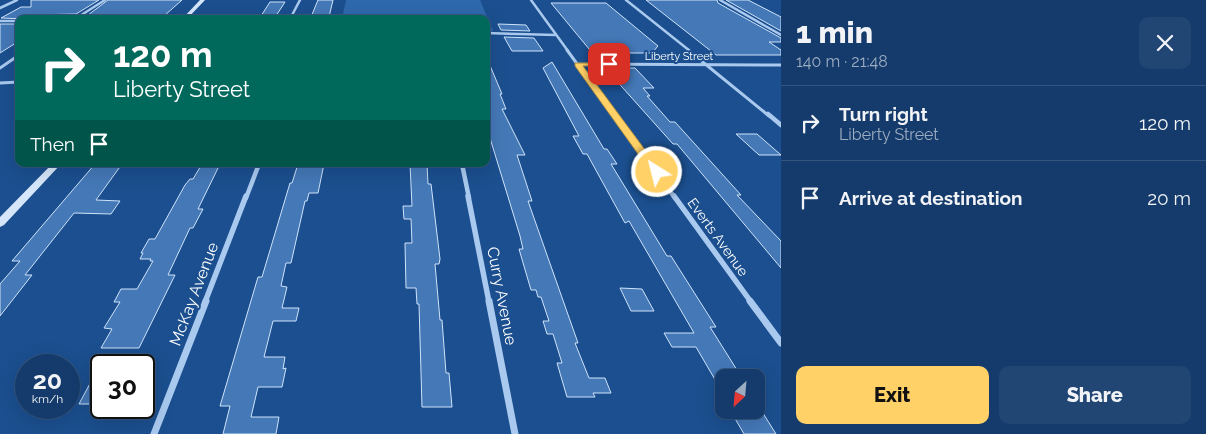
<!DOCTYPE html>
<meta charset="utf-8">
<style>
:root{--surface:#143b6b;--page:#214673;--text:#f1f3f6;--muted:#9dadc1;--line:#33557e;--accent:#ffd166}
body{margin:0;font-family:Raleway,sans-serif;background:var(--page);color:var(--text);height:100vh;display:flex;flex-direction:column;font-size:19px;white-space:nowrap}
*{box-sizing:border-box;margin:0}
p{font-size:16px;color:var(--muted)}
.icon{flex:none;width:28px;height:28px;fill:none;stroke:currentColor;stroke-width:2;stroke-linecap:round;stroke-linejoin:round}
.map{position:relative;flex:1;overflow:hidden}
.details{display:flex;flex-direction:column;background:var(--surface);width:425px}
.details>*{flex:none}
.banner{position:absolute;left:15px;top:15px;width:475px;height:152px;border-radius:10px;box-shadow:0 5px 20px #0002,0 0 0 1px var(--line);background:#00695c;color:#fff;overflow:hidden}
.needle{width:32px;rotate:206deg}
.tools{position:absolute;left:715px;top:369px;display:grid;gap:10px}
.tools a{display:grid;place-items:center;width:50px;height:50px;border-radius:10px;background:var(--surface);box-shadow:0 5px 20px #0002,0 0 0 1px var(--line);font-size:25px}
.speed{position:absolute;left:15px;top:354px;display:flex;gap:10px;font-size:25px;font-weight:700;text-align:center}
.speed>*{display:grid;place-content:center;width:65px;height:65px;border-radius:50%;background:var(--surface);box-shadow:0 5px 20px #0002,0 0 0 1px var(--line);line-height:1}
.speed small{font-size:12px;font-weight:400}
.speed .limit{border:2px solid #111;border-radius:8px;background:#fff;color:#111}
.pin{position:absolute;display:grid;place-items:center;width:42px;height:42px;color:#fff;margin:-21px;border-radius:10px;box-shadow:0 2px 8px #0006}
.me{position:absolute;width:55px;margin:-28px;rotate:324deg;stroke-linejoin:round;filter:drop-shadow(0 0 4px #0008)}
.turn{display:flex;align-items:center;gap:18px;height:105px;padding:0 15px;font-size:22px}
.turn .icon{width:65px;height:65px;stroke-width:2.5}
.turn b{display:block;font-size:35px;line-height:42px}
.then{display:flex;align-items:center;height:48px;padding:0 15px;background:#0003;gap:10px;font-size:19px}
.round{display:grid;place-items:center;flex:none;width:52px;height:52px;border-radius:10px;background:var(--page)}
.overview{display:flex;align-items:center;justify-content:space-between;height:85px;padding:0 15px}
h1{font-size:30px;font-weight:800;line-height:38px}
.cta{display:flex;gap:10px;margin-top:auto;padding:10px 15px}
.cta a{flex:1;height:58px;border-radius:10px;background:var(--accent);color:#111;font-size:20px;font-weight:800;line-height:58px;text-align:center}
.cta a+a{background:var(--page);color:var(--text)}
ul{padding:0;list-style:none}
li{display:flex;align-items:center;gap:15px;height:75px;padding:0 15px;border-top:1px solid var(--line)}
li div{flex:1}
li b{display:block;font-size:19px}
li em{font-style:normal}
main{display:flex;flex:1;min-height:0}
.map>svg:first-child{display:block}
.green{fill:#2e69ad}
.building{fill:#4478b7;stroke:#cfe3fa}
.lines{fill:none;stroke-linecap:round;stroke-linejoin:round}
.street-far4{stroke:#a9c9ee;stroke-width:2.5}
.street-far3{stroke:#a9c9ee;stroke-width:3}
.street-far2{stroke:#a9c9ee;stroke-width:4.5}
.street-far1{stroke:#a9c9ee;stroke-width:5.5}
.street{stroke:#a9c9ee;stroke-width:7}
.secondary{fill:#d6e6fa;fill-rule:evenodd}
.route{fill:#ffd166;stroke:#a68842}
.labels{text-anchor:middle;dominant-baseline:central;stroke-width:4;stroke-linejoin:round;paint-order:stroke}
.far-street-label{font-size:11px;fill:#fff;stroke:#1b4f8f}
.street-label{font-size:14px;fill:#fff;stroke:#1b4f8f}
.near-street-label{font-size:16px;fill:#fff;stroke:#1b4f8f}
</style>
<main>
<div class="map">
<svg width="781" height="434" viewBox="0 0 781 434">
<rect width="100%" height="100%" fill="#1b4f8f"/>
<!-- green -->
<path class="green" d="M346,0H480L493,31H486V19H342Z"/>
<!-- building -->
<path class="building" d="M31,0H99L76,14L32,15L26,19L1,18L21,7H31Z
M108,0H182L164,16L88,15Z
M318,0H333L329,17H311Z
M646,0H717L718,3L781,38V42H769L781,50V55H716Z
M726,0H748L781,17V31Z
M270,2H285L274,19H259Z
M551,3H606L658,46L652,53H621L628,61H599Z
M0,24H19V41L0,53Z
M498,24L526,25L530,31L501,30Z
M504,37L534,38L543,51H512Z
M486,56L502,94H500L506,109H502L525,155H517L532,201H528L578,343H575L589,378H605L611,393H593L595,397H567L557,363H562L553,334H547L543,321H549L541,297H538L536,290H531L519,249H523L520,236L486,125Z
M552,62L604,149H607L617,164H611L667,256H671L716,327H710L742,378H724V395L696,347H672L664,333H694L629,221L625,223L587,154H583L573,136H579L543,68Z
M605,68H635L654,88H643L650,96H647L670,122H675L741,195H737L781,241V268L677,144H673Z
M736,134H757L781,155H759Z
M95,164H122L96,200L120,201L111,214L74,213L25,275H32L0,316V284L20,261H12Z
M202,164H220L198,209H203L193,228H190L168,275H175L139,348H101L112,329L104,328L120,302H114L121,289H137L153,261H150L151,259H140L143,253H141L149,239H155L185,185L190,179H193Z
M298,164H324L318,193H309L307,201H305L291,263H286L281,286L287,287L282,308H299L296,321H273L264,357H285L283,369L286,368L282,387H258L251,417H279L276,434H223L230,406H220L258,277H262L290,183H292Z
M410,164H427L428,184H431L440,259L439,264H435L440,320H442L446,373H449L452,407H422L419,304H417L416,288H406L405,243H412L411,219H404L403,206H412Z
M620,288L642,289L654,311H631Z
M101,363V404H79Z
M730,410H761L776,434H744Z"/>
<g class="lines">
<!-- street-far4 -->
<path class="street-far4" d="M531,0L568,51
M626,0L690,51
M720,0L781,35
M0,8L17,0
M75,19L105,0
M290,19L300,0
M0,21H19
M486,33L556,35"/>
<!-- street-far3 -->
<path class="street-far3" d="M567,50L615,116
M688,50L769,116
M578,64L781,65
M0,68L19,55
M0,83L19,82"/>
<!-- street-far2 -->
<path class="street-far2" d="M614,114L675,198
M768,114L781,125
M462,164L469,198
M246,198L259,164"/>
<!-- street-far1 -->
<path class="street-far1" d="M468,196L489,302
M674,196L751,302
M205,302L246,196"/>
<!-- street -->
<path class="street" d="M489,301L515,434
M750,301L781,343
M154,434L206,301"/>
<!-- secondary -->
<path class="secondary" d="M200,0H205L187,19H182Z
M52,164H61L4,225L0,227V217Z"/>
</g>
<!-- route -->
<path class="route" d="M575,63H612L613,64L609,66H583L660,170V175H653L575,66Z"/>
<g class="labels">
<!-- far-street labels -->
<g class="far-street-label">
<text x="679" y="56">Liberty Street</text>
</g>
<!-- street labels -->
<g class="street-label">
<text transform="translate(718 237) rotate(54)">Everts Avenue</text>
</g>
<!-- near-street labels -->
<g class="near-street-label">
<text transform="translate(194 294) rotate(-69)">McKay Avenue</text>
<text transform="translate(502 296) rotate(79)">Curry Avenue</text>
</g>
</g>
</svg>
<div class="tools">
<a><svg class="needle" viewBox="-14 -14 28 28"><path d="M0-13l5 13h-10z" fill="#e53935"/><path d="M0 13l5-13h-10z" fill="#9dadc1"/></svg></a>
</div>
<div class="speed"><div>20<small>km/h</small></div><div class="limit">30</div></div>
<div class="pin" style="left:609px;top:64px;background:#d93025"><svg class="icon" aria-label="arrive" viewBox="0 0 24 24"><path d="M6 21V4h12l-3 4 3 4H6"/></svg></div>
<svg class="me" style="left:657px;top:172px" viewBox="-20 -20 40 40"><circle r="17" fill="#ffd166" stroke="#fff" stroke-width="3"/><path d="M0-11L8 9 0 5-8 9z" fill="#fff"/></svg>
<div class="banner">
<div class="turn"><svg class="icon" aria-label="right" viewBox="0 0 24 24"><path d="M7 20v-9h11M14 6l5 5-5 5"/></svg><div><b>120 m</b>Liberty Street</div></div>
<div class="then">Then<svg class="icon" aria-label="arrive" viewBox="0 0 24 24"><path d="M6 21V4h12l-3 4 3 4H6"/></svg></div>
</div>
</div>
<section class="details">
<div class="overview"><div><h1>1 min</h1><p>140 m · 21:48</p></div><a class="round"><svg class="icon" aria-label="close" viewBox="0 0 24 24"><path d="M6 6l12 12M18 6L6 18"/></svg></a></div>
<ul>
<li><svg class="icon" aria-label="right" viewBox="0 0 24 24"><path d="M7 20v-9h11M14 6l5 5-5 5"/></svg><div><b>Turn right</b><p>Liberty Street</p></div><em>120 m</em></li>
<li><svg class="icon" aria-label="arrive" viewBox="0 0 24 24"><path d="M6 21V4h12l-3 4 3 4H6"/></svg><div><b>Arrive at destination</b></div><em>20 m</em></li>
</ul>
<div class="cta"><a>Exit</a><a>Share</a></div>
</section>
</main>
